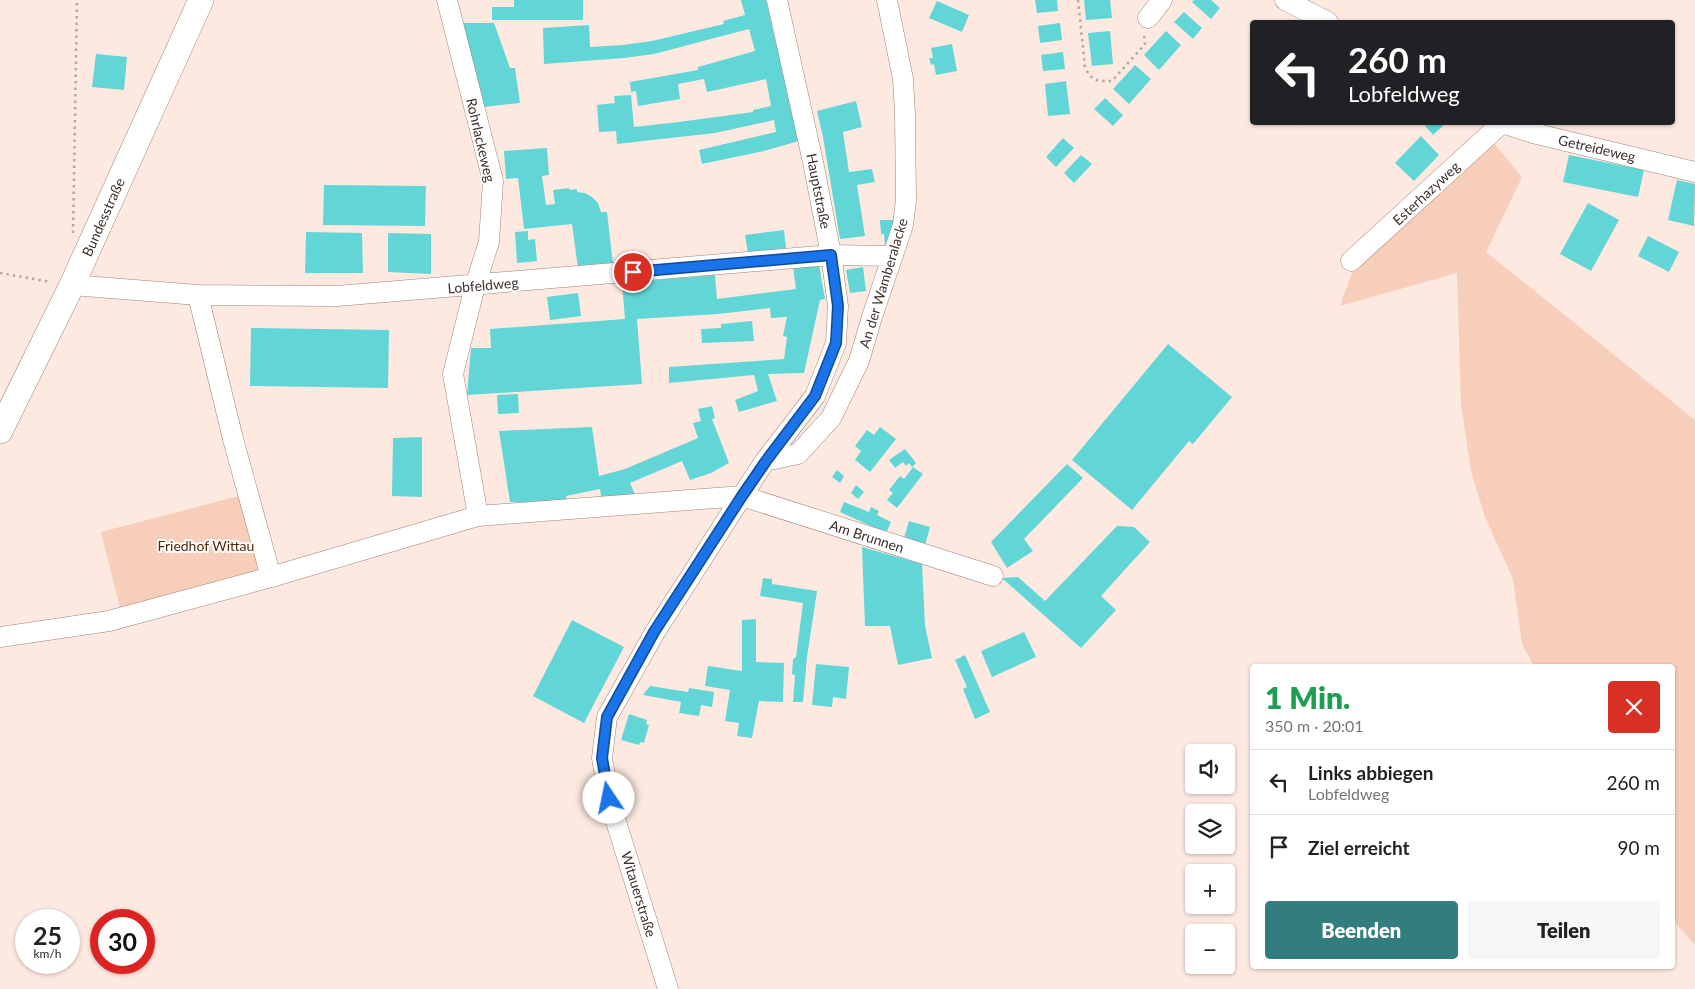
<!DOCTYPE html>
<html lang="de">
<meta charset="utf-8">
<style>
:root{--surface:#fff;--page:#f6f6f6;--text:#222;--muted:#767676;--line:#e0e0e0;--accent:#347d7e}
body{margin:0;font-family:Lato,sans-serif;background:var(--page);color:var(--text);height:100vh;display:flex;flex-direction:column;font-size:19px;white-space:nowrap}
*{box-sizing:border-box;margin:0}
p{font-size:16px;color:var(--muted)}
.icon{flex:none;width:28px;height:28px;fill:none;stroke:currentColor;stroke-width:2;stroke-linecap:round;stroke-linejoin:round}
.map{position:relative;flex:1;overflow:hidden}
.sheet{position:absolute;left:1250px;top:664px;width:425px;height:305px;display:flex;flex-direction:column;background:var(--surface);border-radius:5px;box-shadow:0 1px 4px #0004}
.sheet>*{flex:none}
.hud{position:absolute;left:1250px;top:20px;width:425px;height:105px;border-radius:5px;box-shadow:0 1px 4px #0004;background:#202124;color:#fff;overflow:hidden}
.tools{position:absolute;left:1185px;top:744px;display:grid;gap:10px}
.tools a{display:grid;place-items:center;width:50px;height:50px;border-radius:5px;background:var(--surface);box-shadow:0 1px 4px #0004;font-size:25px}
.speed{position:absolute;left:15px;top:909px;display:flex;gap:10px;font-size:25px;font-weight:700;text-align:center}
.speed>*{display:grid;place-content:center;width:65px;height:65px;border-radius:50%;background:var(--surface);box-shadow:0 1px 4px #0004;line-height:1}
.speed small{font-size:12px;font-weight:400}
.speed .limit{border:8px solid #d22;background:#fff;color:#111}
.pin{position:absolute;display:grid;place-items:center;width:42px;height:42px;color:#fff;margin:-21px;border:2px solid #fff;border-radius:50%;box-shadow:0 1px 5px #0007}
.me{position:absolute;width:55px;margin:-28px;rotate:349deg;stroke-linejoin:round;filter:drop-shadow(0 0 4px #0008)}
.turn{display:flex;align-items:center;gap:18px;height:105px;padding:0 15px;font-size:22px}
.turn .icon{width:65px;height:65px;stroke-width:2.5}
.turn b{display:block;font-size:35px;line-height:42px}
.round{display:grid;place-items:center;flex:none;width:52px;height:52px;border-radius:5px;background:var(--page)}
.head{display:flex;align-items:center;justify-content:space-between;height:85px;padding:0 15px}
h1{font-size:30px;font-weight:800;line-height:38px;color:#1e9e55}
.button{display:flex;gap:10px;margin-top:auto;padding:10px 15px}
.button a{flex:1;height:58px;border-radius:5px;background:var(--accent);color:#fff;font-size:20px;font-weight:800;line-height:58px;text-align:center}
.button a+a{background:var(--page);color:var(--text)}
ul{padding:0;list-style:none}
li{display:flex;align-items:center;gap:15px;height:65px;padding:0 15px;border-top:1px solid var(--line)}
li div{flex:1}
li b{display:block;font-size:19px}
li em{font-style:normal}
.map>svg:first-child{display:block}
.green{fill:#f6ceb9}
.building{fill:#62d5d7}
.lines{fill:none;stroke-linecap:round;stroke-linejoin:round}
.minor-casing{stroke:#9f8273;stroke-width:21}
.major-casing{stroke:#9f8273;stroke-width:26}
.path{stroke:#b7a69e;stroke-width:2.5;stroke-dasharray:2.5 4;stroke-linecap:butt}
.minor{stroke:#fff;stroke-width:20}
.major{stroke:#fff;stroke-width:25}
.route-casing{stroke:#114b97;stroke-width:12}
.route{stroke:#1a73e8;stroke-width:9}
.labels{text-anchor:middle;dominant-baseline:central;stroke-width:4;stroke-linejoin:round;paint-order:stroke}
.street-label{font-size:14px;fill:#3e312b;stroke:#fff}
.park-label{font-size:14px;fill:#562709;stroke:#fff}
</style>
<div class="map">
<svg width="1695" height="989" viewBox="0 0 1695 989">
<rect width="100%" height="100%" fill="#fde9e0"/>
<!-- green -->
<path class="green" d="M1493,142L1522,177L1486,252L1695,420V945L1673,920L1672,666H1534L1522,644L1513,579L1485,517L1471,471L1461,404L1457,273L1340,306L1352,273Z
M239,496L259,572L120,608L101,532Z"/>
<!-- building -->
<path class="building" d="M514,0H583V20H492V7H514Z
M741,0H766L799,141L764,151L702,164L699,150L776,132L774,120L715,133L617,144L616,131L599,132L597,105L615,103L614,96L631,95L634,127L679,122L753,112V110L771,106L766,79L707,92L704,79L678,84L680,99L638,106L636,91L631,92L630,82L698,70V67L755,51L749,29L654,54L624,58L544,64L543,28L589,25L590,47L623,45L652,41L724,24L723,21L745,15Z
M1035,0H1057L1058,11L1037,13Z
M1084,0H1110L1112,18L1086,20Z
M1194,0H1211L1220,8L1211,19L1192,2Z
M937,1L969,15L962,32L929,18Z
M1184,12L1202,28L1193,39L1174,22Z
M461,23H494L510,68H515L520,103L483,107Z
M1060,23L1062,40L1040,43L1038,26Z
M1110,31L1113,64L1092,66L1088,33Z
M1166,31L1181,45L1159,70L1144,55Z
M952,44L957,71L936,75L934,64L931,65L929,58H933L931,48Z
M1063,52L1065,69L1043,71L1041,55Z
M96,54L127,57L124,90L92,87Z
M1135,65L1151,79L1129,104L1113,89Z
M1066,81L1070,114L1048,116L1045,84Z
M1105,98L1123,115L1113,126L1094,109Z
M856,101L862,127L843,132L849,172L872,169L875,182L857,185L865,236L840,239L823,137L817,111Z
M1422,122H1447L1433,135Z
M1421,136L1439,155L1414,181L1395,163Z
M1063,138L1074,148L1056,167L1046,157Z
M547,148L549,175L542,176L546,205L555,204L553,190L569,188L570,190L577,189V192L585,193L592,197L598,203L601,212H607L613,264L578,268L572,224L524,229L518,178L506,179L504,151Z
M1081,155L1092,164L1074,183L1064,173Z
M1569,155L1644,170L1638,197L1563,182Z
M1677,180L1695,184L1694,226L1668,220Z
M324,185L426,186L425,226L323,225Z
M1588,203L1619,220L1591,271L1560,254Z
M880,220H894V242L885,247L884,234H881Z
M784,230L786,248L748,253L745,235Z
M528,231V240L535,239L537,261L517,263L515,232Z
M306,232L362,233L363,273H305Z
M388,233L431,234V274L388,272Z
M1648,236L1679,252L1669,272L1638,256Z
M819,265L825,299L820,300L804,373L768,374L777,401L739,412L735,400L758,391L754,375L669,383V367L784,359L787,337L783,336L787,317L771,318L770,308L718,314L637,319L642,384L467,395L471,348H491L490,329L625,319L622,283L715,275L717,299L796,289L793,267Z
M863,267L866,291L850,293L846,270Z
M578,293L581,316L550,320L547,297Z
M752,321L754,341L702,343L701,329L721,328V324Z
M251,328L389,330L388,388L250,386Z
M1168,344L1232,397L1193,444L1189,441L1132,510L1072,460Z
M518,394L519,413L498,414L497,395Z
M712,406L715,418L712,419L729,463L711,473L690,480L682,461L630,483L636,497L602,502L600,489L566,496L568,503L510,502L499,431L592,427L599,476L625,469L698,438L693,423L701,421L698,409Z
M880,427L896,439L870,472L855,460L861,451L855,446L867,430L874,435Z
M422,437V497L392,496L393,438Z
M905,449L916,463L912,467L909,463L906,466L903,462L895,468L889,460Z
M1067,464L1083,478L1024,539L1033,551L1007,568L991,542Z
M913,467L923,474L897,508L887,500L893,493L889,490L900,476L904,479Z
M837,470L844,476L840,483L832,477Z
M856,485L864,492L858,499L851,493Z
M844,502L869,512L871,507L879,511L877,515L891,522L886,533L840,512Z
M909,521L930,527L925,545L904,538Z
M1117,526L1134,527L1150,542L1101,596L1116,610L1081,648L1002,578L1018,577L1045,601Z
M862,547L922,564L925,626L932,658L898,665L890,626H865Z
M763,578L772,579V584L817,591L807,657L803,702H793L795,675L792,674L793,659L796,657L803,603L760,596Z
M756,619V662L784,663L783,702L759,701L752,738L737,736L739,723L725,721L730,690L705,686L708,666L742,671V620Z
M572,620L624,647L584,723L533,696Z
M1024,632L1036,657L992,677L981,651Z
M965,655L990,712L975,719L963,689L967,687L955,660Z
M816,664L849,667L846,699L833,697L832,707L812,705Z
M650,686L688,692L689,688L714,692L712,707L701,705L699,716L679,713L681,702L643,695Z
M629,714L647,720L646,724L649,725L644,743L640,742L639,745L621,740Z"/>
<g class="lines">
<!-- minor casing -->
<g class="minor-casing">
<path id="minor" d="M447,0L493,181L489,242L475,286L453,374L478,516
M1285,0L1328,22
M1148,18L1162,0
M1499,122L1533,133L1695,172
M1351,261L1501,124
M72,285L198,295L337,296L831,255L893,256
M198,295L233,439L271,577
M765,461L798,454L831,418L859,361L872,317L903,225L906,200L905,114L903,79L887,0
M0,637L109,621L271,577L478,516L742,496L993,576
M668,989L609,799L602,758L607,717L655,632L742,496L765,461L815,396L836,343L838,306L831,255L813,162L777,0"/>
</g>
<!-- major casing -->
<g class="major-casing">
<path id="major" d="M0,431L72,285L201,0"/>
</g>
<!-- path -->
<path class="path" d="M1078,0L1085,67C1092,82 1097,81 1112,81L1145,44L1144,35
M1300,125L1302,122
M73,233L77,0
M0,273L51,282"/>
<!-- minor -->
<use href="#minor" class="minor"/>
<!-- major -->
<use href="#major" class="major"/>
</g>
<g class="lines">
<!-- route casing -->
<g class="route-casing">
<path id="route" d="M609,798L602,758L607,717L654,632L742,496L766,461L815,396L836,343L838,306L831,255L633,272"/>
</g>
<!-- route -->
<use href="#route" class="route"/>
</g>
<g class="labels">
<!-- street labels -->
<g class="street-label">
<text transform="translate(481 140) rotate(77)">Rohrlackeweg</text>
<text transform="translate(1597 148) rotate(13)">Getreideweg</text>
<text transform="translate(819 191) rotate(79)">Hauptstraße</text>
<text transform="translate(1426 193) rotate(-43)">Esterhazyweg</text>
<text transform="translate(103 217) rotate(-66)">Bundesstraße</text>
<text transform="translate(883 283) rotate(-73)">An der Wamberalacke</text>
<text transform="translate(483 285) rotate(-5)">Lobfeldweg</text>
<text transform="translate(867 536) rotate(18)">Am Brunnen</text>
<text transform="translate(639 894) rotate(73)">Witauerstraße</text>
</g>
<!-- park labels -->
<g class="park-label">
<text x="206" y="545">Friedhof Wittau</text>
</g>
</g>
</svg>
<div class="tools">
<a><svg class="icon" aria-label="sound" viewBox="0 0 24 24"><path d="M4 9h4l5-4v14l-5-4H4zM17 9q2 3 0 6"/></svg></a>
<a><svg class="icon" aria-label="layers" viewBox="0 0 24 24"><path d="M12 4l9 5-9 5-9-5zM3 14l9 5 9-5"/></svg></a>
<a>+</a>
<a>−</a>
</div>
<div class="speed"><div>25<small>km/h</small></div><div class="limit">30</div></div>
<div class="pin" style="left:633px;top:272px;background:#d93025"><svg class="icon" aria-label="arrive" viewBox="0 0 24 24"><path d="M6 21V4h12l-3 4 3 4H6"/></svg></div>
<svg class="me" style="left:609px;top:798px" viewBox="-20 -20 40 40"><circle r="19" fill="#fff"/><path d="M0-13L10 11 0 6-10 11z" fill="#1a73e8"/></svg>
<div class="hud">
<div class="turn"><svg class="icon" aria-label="left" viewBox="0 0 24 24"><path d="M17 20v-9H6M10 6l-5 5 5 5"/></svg><div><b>260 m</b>Lobfeldweg</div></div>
</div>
<section class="sheet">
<div class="head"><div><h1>1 Min.</h1><p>350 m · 20:01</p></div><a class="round" style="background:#d93025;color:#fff"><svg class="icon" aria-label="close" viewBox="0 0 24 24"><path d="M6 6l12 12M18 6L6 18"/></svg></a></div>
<ul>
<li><svg class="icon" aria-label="left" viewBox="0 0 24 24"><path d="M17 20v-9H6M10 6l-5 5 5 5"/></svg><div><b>Links abbiegen</b><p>Lobfeldweg</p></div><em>260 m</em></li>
<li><svg class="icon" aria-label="arrive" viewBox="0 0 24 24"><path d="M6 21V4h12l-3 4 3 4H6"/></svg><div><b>Ziel erreicht</b></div><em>90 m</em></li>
</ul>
<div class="button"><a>Beenden</a><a>Teilen</a></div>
</section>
</div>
